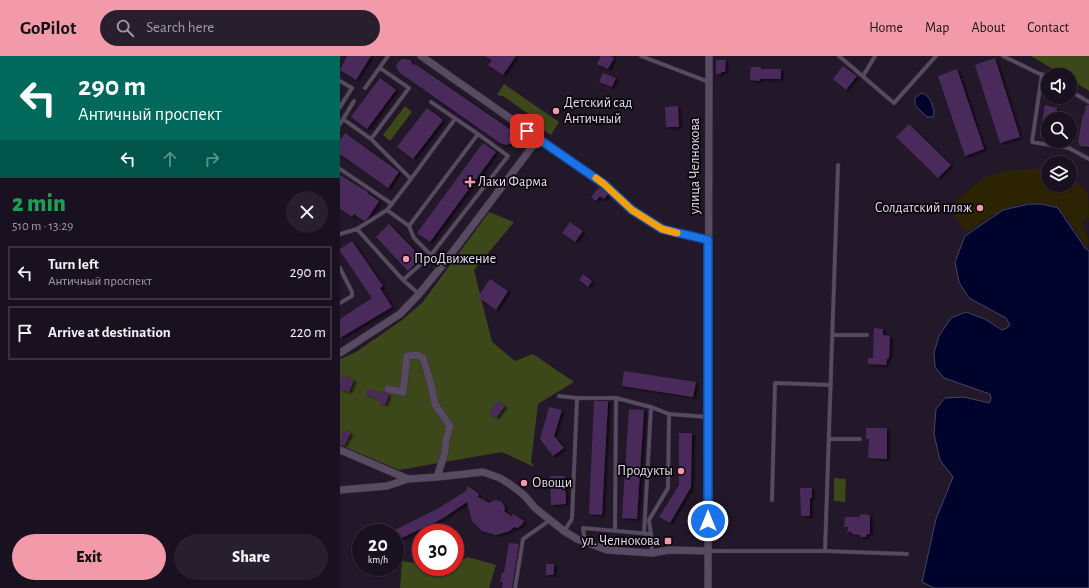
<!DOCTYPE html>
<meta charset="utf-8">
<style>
:root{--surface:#1a1120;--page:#271f2d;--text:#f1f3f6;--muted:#9f9da5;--line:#38313e;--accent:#f39aaa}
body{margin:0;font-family:"Alegreya Sans",sans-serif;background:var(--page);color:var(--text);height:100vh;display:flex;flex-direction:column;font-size:15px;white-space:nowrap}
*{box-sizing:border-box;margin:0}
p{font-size:13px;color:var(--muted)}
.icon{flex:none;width:22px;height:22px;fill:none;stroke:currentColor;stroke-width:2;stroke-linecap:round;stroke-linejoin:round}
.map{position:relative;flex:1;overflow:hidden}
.details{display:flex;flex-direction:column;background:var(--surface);width:340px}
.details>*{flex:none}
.banner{background:#00695c;color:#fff;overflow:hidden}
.controls{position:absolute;left:701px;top:12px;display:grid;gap:8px}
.controls a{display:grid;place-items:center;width:36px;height:36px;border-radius:50%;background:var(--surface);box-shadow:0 1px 3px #0004,0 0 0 1px var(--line);font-size:20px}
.speed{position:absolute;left:12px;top:468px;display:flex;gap:8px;font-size:20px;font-weight:700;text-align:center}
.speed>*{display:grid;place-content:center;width:52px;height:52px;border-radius:50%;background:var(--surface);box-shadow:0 1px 3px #0004,0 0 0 1px var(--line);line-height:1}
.speed small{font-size:10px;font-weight:400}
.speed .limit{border:6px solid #d22;background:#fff;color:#111}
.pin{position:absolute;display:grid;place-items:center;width:34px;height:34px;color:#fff;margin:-17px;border-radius:8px;box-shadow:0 2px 6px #0006}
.me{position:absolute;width:44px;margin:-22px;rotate:0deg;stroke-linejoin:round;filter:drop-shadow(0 0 3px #0008)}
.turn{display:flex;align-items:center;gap:14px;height:84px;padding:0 12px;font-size:18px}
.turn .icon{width:52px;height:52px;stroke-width:2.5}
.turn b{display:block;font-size:28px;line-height:34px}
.lanes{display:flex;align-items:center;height:38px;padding:0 12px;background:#0003;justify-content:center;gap:20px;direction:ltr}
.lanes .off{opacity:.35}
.round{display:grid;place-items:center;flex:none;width:42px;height:42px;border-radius:21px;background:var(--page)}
.head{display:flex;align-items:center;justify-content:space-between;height:68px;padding:0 12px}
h1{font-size:24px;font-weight:800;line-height:30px;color:#1e9e55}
.primary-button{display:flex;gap:8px;margin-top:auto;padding:8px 12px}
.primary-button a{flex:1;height:46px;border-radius:24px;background:var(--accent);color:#111;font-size:16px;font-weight:800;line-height:46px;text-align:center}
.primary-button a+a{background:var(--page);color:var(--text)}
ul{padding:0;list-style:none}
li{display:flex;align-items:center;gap:12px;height:54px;margin:0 8px 6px;padding:0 4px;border:2px solid var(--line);border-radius:0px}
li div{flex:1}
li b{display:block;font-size:15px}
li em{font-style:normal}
header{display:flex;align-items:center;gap:24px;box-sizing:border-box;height:56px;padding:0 20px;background:var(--accent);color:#111}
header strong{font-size:19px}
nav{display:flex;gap:22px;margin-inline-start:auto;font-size:14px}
.search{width:280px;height:36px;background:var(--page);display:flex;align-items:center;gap:10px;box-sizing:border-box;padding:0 14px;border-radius:22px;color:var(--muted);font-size:15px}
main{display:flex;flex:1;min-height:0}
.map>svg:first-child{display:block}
.green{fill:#3c471a}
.sand{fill:#2b2302}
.water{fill:#00042d;stroke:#444565}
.building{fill:#4a2c5a;filter:url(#shadow)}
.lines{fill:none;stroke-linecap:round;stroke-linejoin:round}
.service-casing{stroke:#3c3341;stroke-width:4.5}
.minor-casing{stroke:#3c3341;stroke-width:8}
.service{stroke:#584b61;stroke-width:3.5}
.minor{stroke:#584b61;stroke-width:7}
.route-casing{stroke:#114b97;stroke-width:10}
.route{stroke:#1a73e8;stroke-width:7}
.slow{stroke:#f59e0b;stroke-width:7}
.poi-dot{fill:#f39aaa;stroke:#09050c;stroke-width:1.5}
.labels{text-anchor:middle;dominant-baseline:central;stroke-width:3.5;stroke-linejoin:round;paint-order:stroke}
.poi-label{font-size:14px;fill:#e4dce9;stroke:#09050c;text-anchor:start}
.street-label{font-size:14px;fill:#e4dce9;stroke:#09050c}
</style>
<header>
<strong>GoPilot</strong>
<div class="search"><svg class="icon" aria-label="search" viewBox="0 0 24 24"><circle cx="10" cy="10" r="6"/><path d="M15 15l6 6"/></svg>Search here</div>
<nav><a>Home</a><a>Map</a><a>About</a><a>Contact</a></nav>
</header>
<main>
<section class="details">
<div class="banner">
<div class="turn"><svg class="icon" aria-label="left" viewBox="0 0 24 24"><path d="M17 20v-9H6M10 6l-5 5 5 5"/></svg><div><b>290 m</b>Античный проспект</div></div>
<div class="lanes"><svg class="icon" aria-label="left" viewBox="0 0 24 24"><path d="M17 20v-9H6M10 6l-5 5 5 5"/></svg><svg class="icon off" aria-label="ahead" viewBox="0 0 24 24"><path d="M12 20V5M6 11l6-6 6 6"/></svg><svg class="icon off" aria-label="right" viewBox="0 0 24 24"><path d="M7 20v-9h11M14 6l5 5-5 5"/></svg></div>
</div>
<div class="head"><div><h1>2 min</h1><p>510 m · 13:29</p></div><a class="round"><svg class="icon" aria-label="close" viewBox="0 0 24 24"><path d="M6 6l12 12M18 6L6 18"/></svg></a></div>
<ul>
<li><svg class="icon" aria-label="left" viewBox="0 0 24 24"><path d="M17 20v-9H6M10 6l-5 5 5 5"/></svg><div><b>Turn left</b><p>Античный проспект</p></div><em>290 m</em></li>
<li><svg class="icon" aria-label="arrive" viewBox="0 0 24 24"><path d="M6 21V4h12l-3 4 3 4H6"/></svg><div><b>Arrive at destination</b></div><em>220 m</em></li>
</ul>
<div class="primary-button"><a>Exit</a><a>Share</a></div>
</section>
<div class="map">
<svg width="749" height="532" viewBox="0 0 749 532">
<defs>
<filter id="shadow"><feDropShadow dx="2.5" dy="1.5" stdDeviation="1" flood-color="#0009"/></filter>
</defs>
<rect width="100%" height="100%" fill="#23172a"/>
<!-- green -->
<path class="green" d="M691,0H749V35L730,23V19H723Z
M164,28L219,66L211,79L194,68L193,61L163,40L157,39Z
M65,50L72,56L50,85L43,79Z
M149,156L174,166L134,214L152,286L175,305L193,298L234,326L198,348L191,406L194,411L162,396L59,414L0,389V303L16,296L62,264L82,247Z
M494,422L506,423L505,446L494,445Z
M128,501L156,509L149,532H60L62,505L81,508V511H94L102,513L106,511H115V507Z"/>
<!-- sand -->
<path class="sand" d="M708,113V129H730V120C749,137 749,135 749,162L743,165C743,175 749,179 749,187L746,190C740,183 723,154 717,151C688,136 649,159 627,177L609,152C619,143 628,133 639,125C655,114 689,112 708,113Z"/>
<!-- water -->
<path class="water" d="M581,37C590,39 592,48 594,56L593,61H587L575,49V42Z
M689,148H702L718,152L745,192L749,195V532H594L582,526L596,463L613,421L600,404L594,378L596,353L605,342L624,341L649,347L651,343L650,338L604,322L595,311L594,297L599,280L611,262L626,256L645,263L662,274L667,272L670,269L666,262L629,242L619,226L615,206L625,180L663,154Z"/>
<!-- building -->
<path class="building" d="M7,0H31L16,24L0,14Z
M145,0H176L163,19L148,9L152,4Z
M261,0H270L274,2L268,13L257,8Z
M655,2L680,81L660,87L635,9Z
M63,3L70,4L74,10L75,8L171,74L175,80L173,87L167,89L160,87L63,19L59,16L56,10L58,6Z
M376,4H386L385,16H381V18H376Z
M503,10L517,20L506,34L493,23Z
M411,11H421V13H441V23H420V25L410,24Z
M617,13L644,93L625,100L598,20Z
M263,17L276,22L272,31L259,26Z
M40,22L56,34L27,73L11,61Z
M705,49L717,52V56H720L722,60V63H708V84L702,83L700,79Z
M746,49H749V91L740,90L738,86L743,59L744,60Z
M338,50L339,71H326L325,51Z
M87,52L103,64L73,103L57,91Z
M569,68L611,109L598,122L556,81Z
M5,77L59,116L48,132L0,98V84Z
M143,87L156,96L90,186L77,177Z
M0,119L28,136L27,137L39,145L28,162L24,165L14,158L12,161L0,153Z
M259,131L268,138L264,143L260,140L256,145L251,141Z
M230,166L243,175L235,186L222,177Z
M49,168L82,202L68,215L36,181Z
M12,185L43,230L40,232L52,251L0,282V263L32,242L0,195V193Z
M243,218L252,225L248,231L239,224Z
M150,223L168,235L156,254L138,241Z
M534,272L543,273V279L550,280L549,303H547L546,309L528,308V302H533Z
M284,315L356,326L353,341L282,330Z
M3,319L14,324L9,336L0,333V326Z
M27,333L41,338L43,334L45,337L49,338L45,349L38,346L39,343L25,338Z
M157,345L165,350L156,362L149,357Z
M254,345H268L262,459L249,458Z
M209,351L222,354L214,380L224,392L213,400L200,383Z
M289,353L304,354L297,463L282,462Z
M526,372H547V403L528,402L529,383H526Z
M4,374L11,377L4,390L0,389V383Z
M339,377H352L351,431L330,467L319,461L339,429Z
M210,420H225L226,448L211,449Z
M128,430L139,438L138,441L149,447L155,444L162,446L165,452L164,455L172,461L173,458L184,465L182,469L177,472L174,471L170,475L156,479L142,475L132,465L127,446L105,461L94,467L95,469L86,474L85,471L55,485V474L99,452L126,435Z
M460,432H472V442H470V460H461Z
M520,458L530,459V478H527L526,481H520V479L512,478V476H507L508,471H504L505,461H520Z
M169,487L179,488L172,532H162L163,526H160L162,516L164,517Z
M206,508H214V519H206Z"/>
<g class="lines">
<!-- service casing -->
<g class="service-casing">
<path id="service" d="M301,0L369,26
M499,0L554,47L596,0
M663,0L708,22
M702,18L692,86L729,92L749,103
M523,20L535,0
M0,25L12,32L0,51
M25,32L48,0
M730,35L749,46
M91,46L138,78
M0,68L14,45
M138,78L168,100L91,199L74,182L69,170Z
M31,83L69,32L40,12
M0,113L52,148
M71,123L115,63
M47,154L69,170
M17,173L63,224L79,238
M0,178L17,173L47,154L71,123L31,83L3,63
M0,212L12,236V240L0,247
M63,224L91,199L102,210
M493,279H527
M219,340L237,342H276
M489,383H520
M432,444L435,327L491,329
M224,475L232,463L237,342
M275,475L276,342L311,351L329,358
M304,478L311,351
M245,486L243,472L311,478
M368,495H485L567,498
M485,495L498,109
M312,497L311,478L309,464L328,432L329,358L368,361
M175,532L183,483L210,464"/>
</g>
<!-- minor casing -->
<g class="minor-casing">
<path id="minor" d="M81,0L264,128L292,154L322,173L368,184
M0,297L60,258L79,238L102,210L198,83
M48,333L63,336L67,300L77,299L83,302L91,328L95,348L110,370L106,384L105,396L97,421
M0,394L68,423L97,421L143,416L160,422L171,429L184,439L195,452L224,475L237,483L267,494L312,497L329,494L368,495
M0,434L47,430L68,423
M368,532L369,0"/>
</g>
<!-- service -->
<use href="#service" class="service"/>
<!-- minor -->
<use href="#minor" class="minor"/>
</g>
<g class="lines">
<!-- route casing -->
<g class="route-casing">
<path id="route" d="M187,75L264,128L292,154L322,173L368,184V465"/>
</g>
<!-- route -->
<use href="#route" class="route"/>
<!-- slow -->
<path class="slow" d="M256,122L264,128L292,154L322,173L337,177"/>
</g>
<!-- markers -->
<g class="poi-dot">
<circle cx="216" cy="55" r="4"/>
<path d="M128 120h4v4h4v4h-4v4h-4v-4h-4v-4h4z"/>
<circle cx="640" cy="152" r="4"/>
<circle cx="66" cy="203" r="4"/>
<circle cx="341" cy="415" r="4"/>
<circle cx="184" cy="427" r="4"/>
<rect x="324" y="481" width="8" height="8" rx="2"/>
</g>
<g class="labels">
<!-- poi labels -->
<g class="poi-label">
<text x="224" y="47">Детский сад<tspan x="224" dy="16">Античный</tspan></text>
<text x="138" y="126">Лаки Фарма</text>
<text x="632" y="152" text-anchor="end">Солдатский пляж</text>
<text x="74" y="203">ПроДвижение</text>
<text x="333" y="415" text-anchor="end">Продукты</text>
<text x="192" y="427">Овощи</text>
<text x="320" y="485" text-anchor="end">ул. Челнокова</text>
</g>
<!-- street labels -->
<g class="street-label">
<text transform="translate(355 110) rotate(-90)">улица Челнокова</text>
</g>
</g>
</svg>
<div class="controls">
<a><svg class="icon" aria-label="sound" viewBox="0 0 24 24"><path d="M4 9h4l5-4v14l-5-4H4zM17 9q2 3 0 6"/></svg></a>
<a><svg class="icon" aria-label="search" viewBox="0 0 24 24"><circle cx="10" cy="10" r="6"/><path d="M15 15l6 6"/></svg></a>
<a><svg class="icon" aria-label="layers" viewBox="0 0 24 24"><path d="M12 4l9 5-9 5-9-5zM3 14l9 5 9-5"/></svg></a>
</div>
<div class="speed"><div>20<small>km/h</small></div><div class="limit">30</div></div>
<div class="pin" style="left:187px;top:75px;background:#d93025"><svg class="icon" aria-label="arrive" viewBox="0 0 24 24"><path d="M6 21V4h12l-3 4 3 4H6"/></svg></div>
<svg class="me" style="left:368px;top:465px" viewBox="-20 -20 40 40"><circle r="17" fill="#1a73e8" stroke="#fff" stroke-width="3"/><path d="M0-11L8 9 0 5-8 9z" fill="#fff"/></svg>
</div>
</main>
